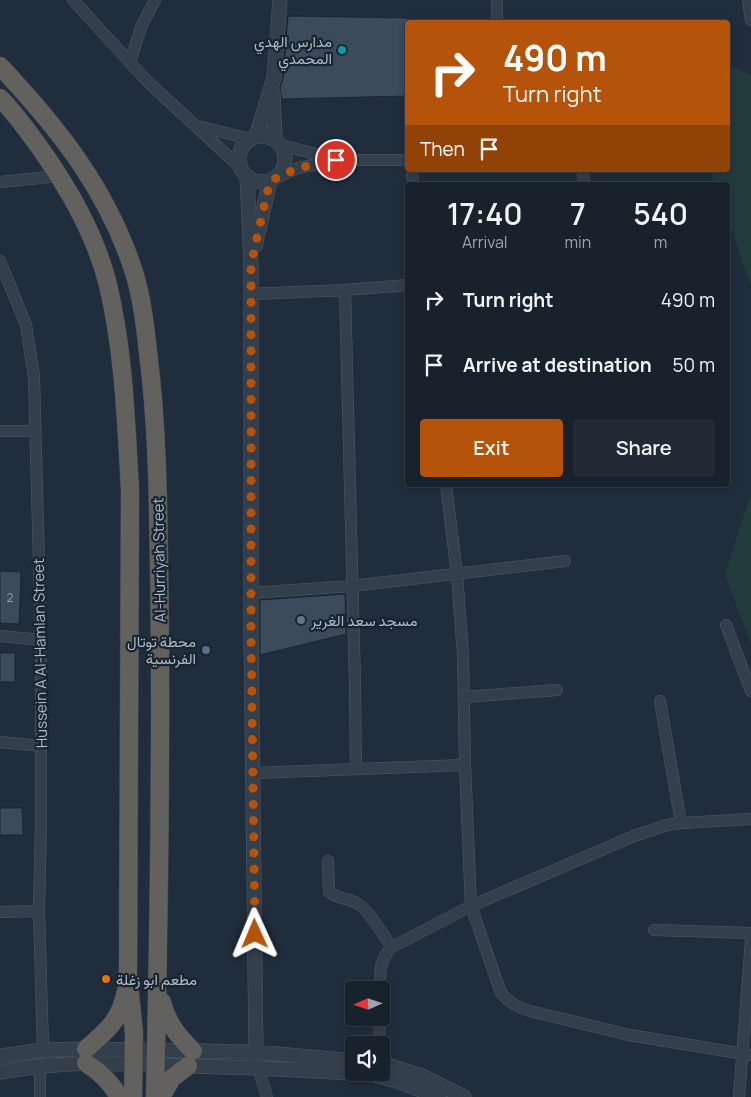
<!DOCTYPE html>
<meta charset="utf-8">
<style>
:root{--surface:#18222d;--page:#212a35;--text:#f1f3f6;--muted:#9fa4aa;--line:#363f49;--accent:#b45309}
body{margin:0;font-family:Manrope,Vazirmatn,sans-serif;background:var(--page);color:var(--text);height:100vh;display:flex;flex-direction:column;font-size:19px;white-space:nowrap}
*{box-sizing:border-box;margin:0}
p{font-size:16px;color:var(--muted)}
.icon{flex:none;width:28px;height:28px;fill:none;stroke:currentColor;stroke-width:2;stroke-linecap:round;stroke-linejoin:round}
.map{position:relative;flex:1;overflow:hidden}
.drawer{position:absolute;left:405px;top:182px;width:325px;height:305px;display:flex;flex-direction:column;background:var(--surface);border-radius:5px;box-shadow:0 2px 8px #0003,0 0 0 1px var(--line)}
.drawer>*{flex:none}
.guide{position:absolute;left:405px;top:20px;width:325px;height:152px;border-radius:5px;box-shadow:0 2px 8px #0003,0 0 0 1px var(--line);background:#b45309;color:#fff;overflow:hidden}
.needle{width:32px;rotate:267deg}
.fabs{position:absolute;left:345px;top:981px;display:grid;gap:10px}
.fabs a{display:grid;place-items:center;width:45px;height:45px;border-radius:5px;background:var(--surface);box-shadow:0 2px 8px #0003,0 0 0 1px var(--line);font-size:25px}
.pin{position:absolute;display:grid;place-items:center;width:42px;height:42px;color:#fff;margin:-21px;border:2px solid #fff;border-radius:50%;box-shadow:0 1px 5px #0007}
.me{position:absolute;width:55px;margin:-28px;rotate:359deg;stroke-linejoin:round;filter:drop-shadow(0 0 4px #0008)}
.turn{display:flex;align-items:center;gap:18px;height:105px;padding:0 15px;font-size:22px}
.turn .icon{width:65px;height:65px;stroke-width:2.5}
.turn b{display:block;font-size:35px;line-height:42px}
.then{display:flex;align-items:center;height:48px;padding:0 15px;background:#0003;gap:10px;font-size:19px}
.eta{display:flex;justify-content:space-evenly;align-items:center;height:85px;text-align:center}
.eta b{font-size:30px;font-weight:600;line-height:35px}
.primary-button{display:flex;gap:10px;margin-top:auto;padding:10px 15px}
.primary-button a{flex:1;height:58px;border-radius:5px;background:var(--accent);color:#fff;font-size:20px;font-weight:600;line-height:58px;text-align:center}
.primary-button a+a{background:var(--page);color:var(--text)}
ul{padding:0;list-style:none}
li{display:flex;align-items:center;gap:15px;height:65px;padding:0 15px}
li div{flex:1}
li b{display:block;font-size:19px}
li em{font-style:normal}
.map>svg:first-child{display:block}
.green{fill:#223b3d}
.building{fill:#3b4b5c;stroke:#1b2633}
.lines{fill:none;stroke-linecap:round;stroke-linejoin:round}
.minor-casing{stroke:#4f5a67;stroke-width:12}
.tertiary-casing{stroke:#4f5a67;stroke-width:15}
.trunk-casing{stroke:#3f4a57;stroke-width:19}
.minor{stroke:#343f4c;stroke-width:11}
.tertiary{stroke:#343f4c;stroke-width:14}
.trunk{stroke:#62615e;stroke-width:18}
.route{stroke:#b45309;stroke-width:9;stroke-dasharray:0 16.2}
.culture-dot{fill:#0f9aa8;stroke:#192431;stroke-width:2}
.worship-dot{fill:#6b7280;stroke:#192431;stroke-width:2}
.service-dot{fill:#5c6f8a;stroke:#192431;stroke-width:2}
.food-dot{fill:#e8710a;stroke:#192431;stroke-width:2}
.labels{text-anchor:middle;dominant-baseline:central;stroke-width:4.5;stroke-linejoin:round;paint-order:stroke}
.number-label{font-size:12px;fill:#929ead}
.poi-label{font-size:15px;fill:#afbac8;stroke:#192431;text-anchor:end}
.street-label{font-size:15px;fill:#afbac8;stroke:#192431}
</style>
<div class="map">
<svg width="751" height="1097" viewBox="0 0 751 1097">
<rect width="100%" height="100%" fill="#202d3c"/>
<!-- green -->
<path class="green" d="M728,64L751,76V286L728,219V185H715L710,170H728Z
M751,492V644L725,575Z"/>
<!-- building -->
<path class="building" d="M288,16L408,18V96L282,99L280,88L283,79Z
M0,571L21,572L19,624L0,623Z
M345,594L346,634L260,655V600Z
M0,653H15V682H0Z
M0,808H22L23,835H0Z"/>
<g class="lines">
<!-- minor casing -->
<g class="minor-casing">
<path id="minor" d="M73,0L146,80L242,169
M497,0V22
M748,0L751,20
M130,62L141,27L155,0
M194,125L250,139
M281,145L335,159
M412,170L413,185
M583,170L584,185
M277,177L298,168L337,160H408
M0,182L59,176
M0,261L26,325L34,377L41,640V822L39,911L43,1050
M345,290L355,685L356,769
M251,294L345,290L408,285
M0,431H36
M446,485L457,574L463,655L465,765L471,906L501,993C510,1003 517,1007 530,1011L629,1035L751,1055
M252,593L352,586L565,561
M726,625L751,691
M0,636L41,640
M464,697L557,690
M660,701L681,823
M0,742L41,746
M252,773L465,765
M328,861L329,892C338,899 349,898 358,904C368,909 384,937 392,947
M0,912L39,911
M654,930L751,933
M380,990C380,973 379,960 392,947L471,906L634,836L667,825L681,823L751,819
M379,1045L380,1018
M258,1068L267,1097
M40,1097V1066
M739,1097L751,940"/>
</g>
<!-- tertiary casing -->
<g class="tertiary-casing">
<path id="tertiary" d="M273,93L275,139
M239 159a23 23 0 1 1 46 0a23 23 0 1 1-46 0Z
M256,136L274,78L280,0
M247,176L251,264V633L256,1052
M255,246L270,181
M0,1056L43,1050L86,1049L256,1052L354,1061
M381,1063L424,1077L464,1097
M0,1072L40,1066L86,1063L258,1068L371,1074L397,1081L439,1097"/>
</g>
<!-- trunk casing -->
<g class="trunk-casing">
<path id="trunk" d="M0,66C59,129 107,189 134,272C142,298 145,325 148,352C157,422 158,492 159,562C162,740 159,919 155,1097
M0,98C18,116 33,138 47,158C73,196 97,240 108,285C124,352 126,421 130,490L128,975L134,1033L133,1097
M162,1002C167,1023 178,1036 193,1051
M86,1049C107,1031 121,1019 126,991
M86,1063C100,1072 111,1082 119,1097
M161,1097L172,1078L188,1066"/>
</g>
<!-- minor -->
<use href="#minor" class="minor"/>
<!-- tertiary -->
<use href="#tertiary" class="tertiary"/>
<!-- trunk -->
<use href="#trunk" class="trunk"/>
</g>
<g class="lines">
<!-- route -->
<path class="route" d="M255,934L251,633V264L270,181L298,168L336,160"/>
</g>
<!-- markers -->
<circle class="culture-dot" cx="342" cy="50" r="5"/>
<circle class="worship-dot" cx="301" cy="620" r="5"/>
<circle class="service-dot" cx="206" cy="650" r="5"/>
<circle class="food-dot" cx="106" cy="979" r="5"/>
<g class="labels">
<!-- number labels -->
<g class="number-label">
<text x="10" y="597">2</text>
</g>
<!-- poi labels -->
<g class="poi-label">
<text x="332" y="41">مدارس الهدي<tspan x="332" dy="17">المحمدي</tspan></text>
<text x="311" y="620" text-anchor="start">مسجد سعد الغرير</text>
<text x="196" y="641">محطة توتال<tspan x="196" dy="17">الفرنسية</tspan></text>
<text x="116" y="979" text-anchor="start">مطعم ابو زغلة</text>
</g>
<!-- street labels -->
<g class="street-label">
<text transform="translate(159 560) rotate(-91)">Al-Hurriyah Street</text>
<text transform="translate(40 653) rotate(-91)">Hussein A Al-Hamlan Street</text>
</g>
</g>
</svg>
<div class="fabs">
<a><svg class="needle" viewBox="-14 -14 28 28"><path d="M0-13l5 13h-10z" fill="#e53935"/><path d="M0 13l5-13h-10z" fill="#9fa4aa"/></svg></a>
<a><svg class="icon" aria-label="sound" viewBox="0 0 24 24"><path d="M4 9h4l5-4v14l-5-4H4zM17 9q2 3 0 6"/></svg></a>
</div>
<div class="pin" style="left:336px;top:160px;background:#d93025"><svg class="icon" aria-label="arrive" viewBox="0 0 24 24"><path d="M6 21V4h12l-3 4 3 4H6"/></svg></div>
<svg class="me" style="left:255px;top:934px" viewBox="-20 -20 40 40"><path d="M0-17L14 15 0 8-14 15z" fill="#b45309" stroke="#fff" stroke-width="4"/></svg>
<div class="guide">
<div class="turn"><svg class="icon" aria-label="right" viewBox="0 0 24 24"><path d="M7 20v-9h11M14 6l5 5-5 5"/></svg><div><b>490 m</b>Turn right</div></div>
<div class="then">Then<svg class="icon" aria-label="arrive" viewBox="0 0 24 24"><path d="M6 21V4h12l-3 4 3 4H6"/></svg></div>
</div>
<section class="drawer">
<div class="eta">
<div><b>17:40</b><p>Arrival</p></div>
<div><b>7</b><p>min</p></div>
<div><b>540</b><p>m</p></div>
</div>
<ul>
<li><svg class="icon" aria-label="right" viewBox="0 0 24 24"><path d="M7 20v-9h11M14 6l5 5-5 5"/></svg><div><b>Turn right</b></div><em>490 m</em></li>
<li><svg class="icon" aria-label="arrive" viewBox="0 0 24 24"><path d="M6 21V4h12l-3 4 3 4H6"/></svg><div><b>Arrive at destination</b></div><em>50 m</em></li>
</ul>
<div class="primary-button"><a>Exit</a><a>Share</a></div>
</section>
</div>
